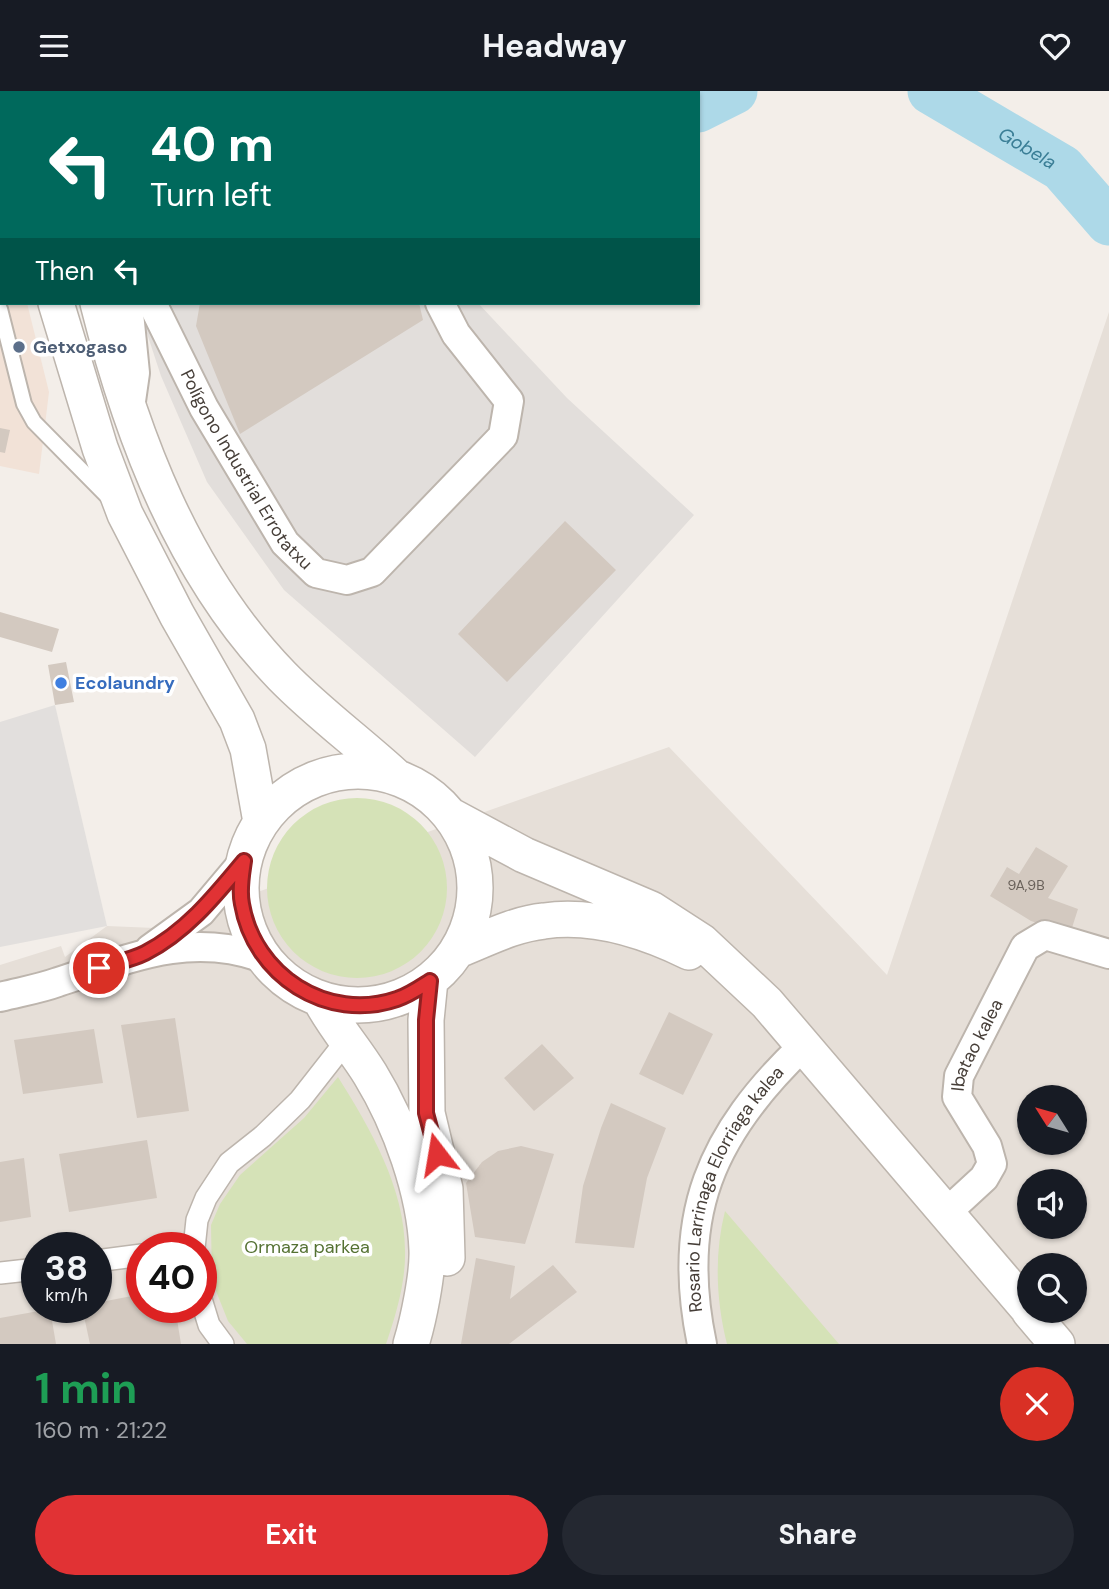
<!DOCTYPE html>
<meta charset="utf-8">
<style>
:root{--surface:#171b24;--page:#242831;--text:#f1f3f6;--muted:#9ea1a6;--accent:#e13234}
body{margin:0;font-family:"DM Sans",sans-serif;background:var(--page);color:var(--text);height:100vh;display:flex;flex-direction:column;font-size:26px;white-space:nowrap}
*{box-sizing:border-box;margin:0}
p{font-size:23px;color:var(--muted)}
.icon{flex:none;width:38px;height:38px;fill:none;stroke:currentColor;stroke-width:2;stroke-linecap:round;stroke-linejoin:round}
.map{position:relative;height:1253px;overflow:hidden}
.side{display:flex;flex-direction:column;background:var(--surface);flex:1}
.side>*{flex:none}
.banner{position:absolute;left:0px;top:0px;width:700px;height:214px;box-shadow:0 2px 5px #0004;background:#00695c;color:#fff;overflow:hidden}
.needle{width:46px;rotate:307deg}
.fabs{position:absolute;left:1017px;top:994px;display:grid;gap:14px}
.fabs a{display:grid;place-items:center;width:70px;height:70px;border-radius:50%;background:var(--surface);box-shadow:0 2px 5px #0004;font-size:35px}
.speed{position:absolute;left:21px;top:1141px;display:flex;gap:14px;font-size:35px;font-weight:700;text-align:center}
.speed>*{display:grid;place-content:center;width:91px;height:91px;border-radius:50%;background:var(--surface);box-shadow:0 2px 5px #0004;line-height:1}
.speed small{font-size:18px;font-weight:400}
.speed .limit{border:10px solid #d22;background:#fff;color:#111}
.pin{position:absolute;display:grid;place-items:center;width:60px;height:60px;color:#fff;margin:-30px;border:4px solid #fff;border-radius:50%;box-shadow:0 2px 7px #0007}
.me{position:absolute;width:77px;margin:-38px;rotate:346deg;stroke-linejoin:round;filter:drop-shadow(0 0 5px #0008)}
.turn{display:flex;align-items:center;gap:24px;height:147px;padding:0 35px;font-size:32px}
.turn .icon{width:91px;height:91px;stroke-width:2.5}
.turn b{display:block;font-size:49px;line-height:60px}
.then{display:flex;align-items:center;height:66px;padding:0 35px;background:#0003;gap:14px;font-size:26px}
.round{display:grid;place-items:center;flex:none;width:74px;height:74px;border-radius:37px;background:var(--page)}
.summary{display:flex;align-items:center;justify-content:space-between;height:119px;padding:0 35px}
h1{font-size:42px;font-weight:700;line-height:52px;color:#1e9e55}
.action{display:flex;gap:14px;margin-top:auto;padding:14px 35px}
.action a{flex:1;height:80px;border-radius:42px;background:var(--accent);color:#fff;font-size:28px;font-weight:700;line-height:80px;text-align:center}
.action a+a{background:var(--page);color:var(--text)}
header{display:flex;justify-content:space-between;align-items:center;height:91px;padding:0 35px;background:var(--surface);font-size:32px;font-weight:700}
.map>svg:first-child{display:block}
.residential{fill:#e6dfd8;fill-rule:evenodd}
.commercial{fill:#f2e2d7}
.industrial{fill:#e2dedb}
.green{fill:#d5e2b7}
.parking{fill:#e2dfdd}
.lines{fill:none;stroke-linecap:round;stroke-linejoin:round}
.river{stroke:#add9e8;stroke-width:47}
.building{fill:#d3c9c0}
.service-casing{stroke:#bdb5ad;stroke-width:18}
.pedestrian-casing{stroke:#bdb5ad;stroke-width:24}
.minor-casing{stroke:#bdb5ad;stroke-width:32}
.tertiary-casing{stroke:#bdb5ad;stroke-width:38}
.service{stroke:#fff;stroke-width:14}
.pedestrian{stroke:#fff;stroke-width:21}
.minor{stroke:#fff;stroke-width:28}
.tertiary{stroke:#fff;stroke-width:35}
.route-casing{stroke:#922022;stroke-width:18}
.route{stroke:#e13234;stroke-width:12}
.service-dot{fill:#5c6f8a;stroke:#fff;stroke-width:2.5}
.shop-dot{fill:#3f7fe0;stroke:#fff;stroke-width:2.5}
.labels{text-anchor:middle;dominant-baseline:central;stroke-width:7;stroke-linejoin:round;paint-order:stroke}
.number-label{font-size:14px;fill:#69615a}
.service-label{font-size:18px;font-weight:bold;fill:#4e5e75;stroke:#fff;text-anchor:start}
.street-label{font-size:18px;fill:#463e38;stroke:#fff}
.shop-label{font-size:18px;font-weight:bold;fill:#366cbe;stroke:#fff;text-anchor:start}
.park-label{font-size:18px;fill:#547132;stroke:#fff}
.water-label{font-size:19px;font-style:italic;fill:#3a7e96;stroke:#fff}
</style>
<header><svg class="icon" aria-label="menu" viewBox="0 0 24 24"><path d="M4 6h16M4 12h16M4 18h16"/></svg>Headway<svg class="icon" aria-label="heart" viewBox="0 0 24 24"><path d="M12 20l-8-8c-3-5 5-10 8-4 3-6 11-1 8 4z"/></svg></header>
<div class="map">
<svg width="1109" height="1253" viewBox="0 0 1109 1253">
<rect width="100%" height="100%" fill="#f3eee9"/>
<!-- residential -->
<path class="residential" d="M1109,221V1253H0V874L61,855L65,866L107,835L155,837L669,656L887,884ZM1029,1006H1074V1052H1029ZM1029,1090H1074V1136H1029ZM37,1157H96V1216H37ZM142,1157H201V1216H142ZM1029,1174H1074V1220H1029Z"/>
<!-- commercial -->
<path class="commercial" d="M0,104L2,212H27L49,301L39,383L0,375Z"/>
<!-- industrial -->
<path class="industrial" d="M86,0H429V2H86Z
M137,212H478L567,307L694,424L475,666L284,499L207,391L161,285Z"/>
<!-- green -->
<path class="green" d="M267 797a90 90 0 1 1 180 0a90 90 0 1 1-180 0Z
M338,986C370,1037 405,1097 405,1159C406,1190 396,1224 386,1253H247L228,1230L212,1190L211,1134L220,1113L240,1084L304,1027Z
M725,1120L839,1253H727C716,1209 714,1164 725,1120Z"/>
<!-- parking -->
<path class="parking" d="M55,614L107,835L0,856V631Z"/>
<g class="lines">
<!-- river -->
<g class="river">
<path d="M494,0L495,2"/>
<path id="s1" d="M931,0L1062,77L1109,131"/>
<path d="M698,18L734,0"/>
</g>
</g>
<!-- building -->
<path class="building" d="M200,212H419L423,229L240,343L196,235Z
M0,337L10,339L5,362L0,361Z
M565,430L616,479L507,591L458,543Z
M0,521L59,538L52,561L0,546Z
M66,571L74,611L55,614L48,574Z
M1036,756L1068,775L1048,807L1078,818L1070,843L1031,830L990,805L1007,776L1019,783Z
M669,921L713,943L683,1004L639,983Z
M175,927L189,1020L137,1027L121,934Z
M94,938L103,992L23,1003L14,949Z
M542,953L574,987L534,1020L504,987Z
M611,1012L666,1037L647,1087L634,1157L575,1152L583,1095L601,1037Z
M147,1049L157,1107L69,1121L59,1063Z
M521,1055L554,1063L525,1153L475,1146L466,1092L482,1071L498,1060Z
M24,1067L31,1126L0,1131V1071Z
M476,1167L515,1175L510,1208L553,1174L577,1201L509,1253H461Z
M142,1203V1216H175L181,1253H90L82,1216H96V1212Z
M50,1218L56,1253H0V1227Z"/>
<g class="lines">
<!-- service casing -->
<g class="service-casing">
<path id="service" d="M0,66L2,63
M0,218L24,313L34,331L107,405"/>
</g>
<!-- pedestrian casing -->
<g class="pedestrian-casing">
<path id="pedestrian" d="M194,1157L197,1129L206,1107L229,1072L263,1045L300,1009L347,949
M96,1170L142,1164
M0,1182L37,1178
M201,1208L209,1234L223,1253"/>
</g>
<!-- minor casing -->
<g class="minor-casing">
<g id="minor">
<path d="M115,0V2"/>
<path d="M401,0V2"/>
<path d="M617,0L618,2"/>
<path d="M128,212L135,282L130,317"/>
<path id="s2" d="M152,212L204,317L285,452L316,482L347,489L372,481L503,345L509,310L456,243L440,212"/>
<path d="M150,858L201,821L244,770"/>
<path d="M0,906C19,901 39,898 58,891C128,868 189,840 263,867"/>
<path id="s3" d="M946,1122L984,1087L992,1073L987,1055L957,1006L959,985L1025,856L1045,844L1109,863"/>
<path id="s4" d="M702,1253C675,1125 711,1043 803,955"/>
</g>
</g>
<!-- tertiary casing -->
<g class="tertiary-casing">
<path id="tertiary" d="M17,0V2
M59,0V2
M56,212L100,357L125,423L177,524L237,629L248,658L261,731
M98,212C132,347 184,484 282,585C317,621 358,651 394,684
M241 797a117 117 0 1 1 234 0a117 117 0 1 1-234 0Z
M453,726L524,764L651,818L702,851L767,912L1029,1219
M458,859C486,848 514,833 544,830C593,823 646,840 689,861
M430,889L426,929L427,1022L445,1098L447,1167
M320,908C334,935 354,957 370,983C400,1032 425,1101 427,1159C428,1183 418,1231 411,1253
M1029,1220L1057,1253"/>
</g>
<!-- service -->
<use href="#service" class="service"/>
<!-- pedestrian -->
<use href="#pedestrian" class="pedestrian"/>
<!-- minor -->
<use href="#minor" class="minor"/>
<!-- tertiary -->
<use href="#tertiary" class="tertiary"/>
</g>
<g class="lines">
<!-- route casing -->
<g class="route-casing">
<path id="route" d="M99,877C114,872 131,869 145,862C186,841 215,805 244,770C242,784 239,799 242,813C254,884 327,932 397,908C409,904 419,897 430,890L426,929V1022L437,1063"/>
</g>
<!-- route -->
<use href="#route" class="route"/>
</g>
<!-- markers -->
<circle class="service-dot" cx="19" cy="256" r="7"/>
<circle class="shop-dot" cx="61" cy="592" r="7"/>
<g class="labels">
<!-- number labels -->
<g class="number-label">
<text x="1026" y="794">9A,9B</text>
</g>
<!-- service labels -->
<g class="service-label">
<text x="33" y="256">Getxogaso</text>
</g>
<!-- street labels -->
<g class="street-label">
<text stroke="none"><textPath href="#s2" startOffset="192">Polígono Industrial Errotatxu</textPath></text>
<text stroke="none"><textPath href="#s3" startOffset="200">Ibatao kalea</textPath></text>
<text stroke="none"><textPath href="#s4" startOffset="166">Rosario Larrinaga Elorriaga kalea</textPath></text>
</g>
<!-- shop labels -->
<g class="shop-label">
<text x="75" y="592">Ecolaundry</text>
</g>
<!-- park labels -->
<g class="park-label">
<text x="307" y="1156">Ormaza parkea</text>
</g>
<!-- water labels -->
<g class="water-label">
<text stroke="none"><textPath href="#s1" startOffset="112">Gobela</textPath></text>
</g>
</g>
</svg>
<div class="fabs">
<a><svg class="needle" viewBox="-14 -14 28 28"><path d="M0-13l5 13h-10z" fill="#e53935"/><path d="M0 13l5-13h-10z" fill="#9ea1a6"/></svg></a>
<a><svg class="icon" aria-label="sound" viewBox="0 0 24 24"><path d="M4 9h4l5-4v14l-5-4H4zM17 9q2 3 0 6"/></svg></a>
<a><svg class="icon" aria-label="search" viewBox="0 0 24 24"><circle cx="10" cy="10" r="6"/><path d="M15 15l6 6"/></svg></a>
</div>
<div class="speed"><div>38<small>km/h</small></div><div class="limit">40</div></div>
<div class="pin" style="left:99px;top:877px;background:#d93025"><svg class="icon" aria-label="arrive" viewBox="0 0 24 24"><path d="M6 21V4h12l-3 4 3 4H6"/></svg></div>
<svg class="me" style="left:437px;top:1063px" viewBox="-20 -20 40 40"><path d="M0-17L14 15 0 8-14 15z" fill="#e13234" stroke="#fff" stroke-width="4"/></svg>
<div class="banner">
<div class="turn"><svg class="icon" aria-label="left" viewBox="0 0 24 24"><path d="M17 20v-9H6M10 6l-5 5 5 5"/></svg><div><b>40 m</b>Turn left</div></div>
<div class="then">Then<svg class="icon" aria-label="left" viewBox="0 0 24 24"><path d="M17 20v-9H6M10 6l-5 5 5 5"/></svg></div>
</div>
</div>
<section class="side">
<div class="summary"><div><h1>1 min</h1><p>160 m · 21:22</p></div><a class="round" style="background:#d93025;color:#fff"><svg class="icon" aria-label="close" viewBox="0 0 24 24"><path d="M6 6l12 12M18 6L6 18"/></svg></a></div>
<div class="action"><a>Exit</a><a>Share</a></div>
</section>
